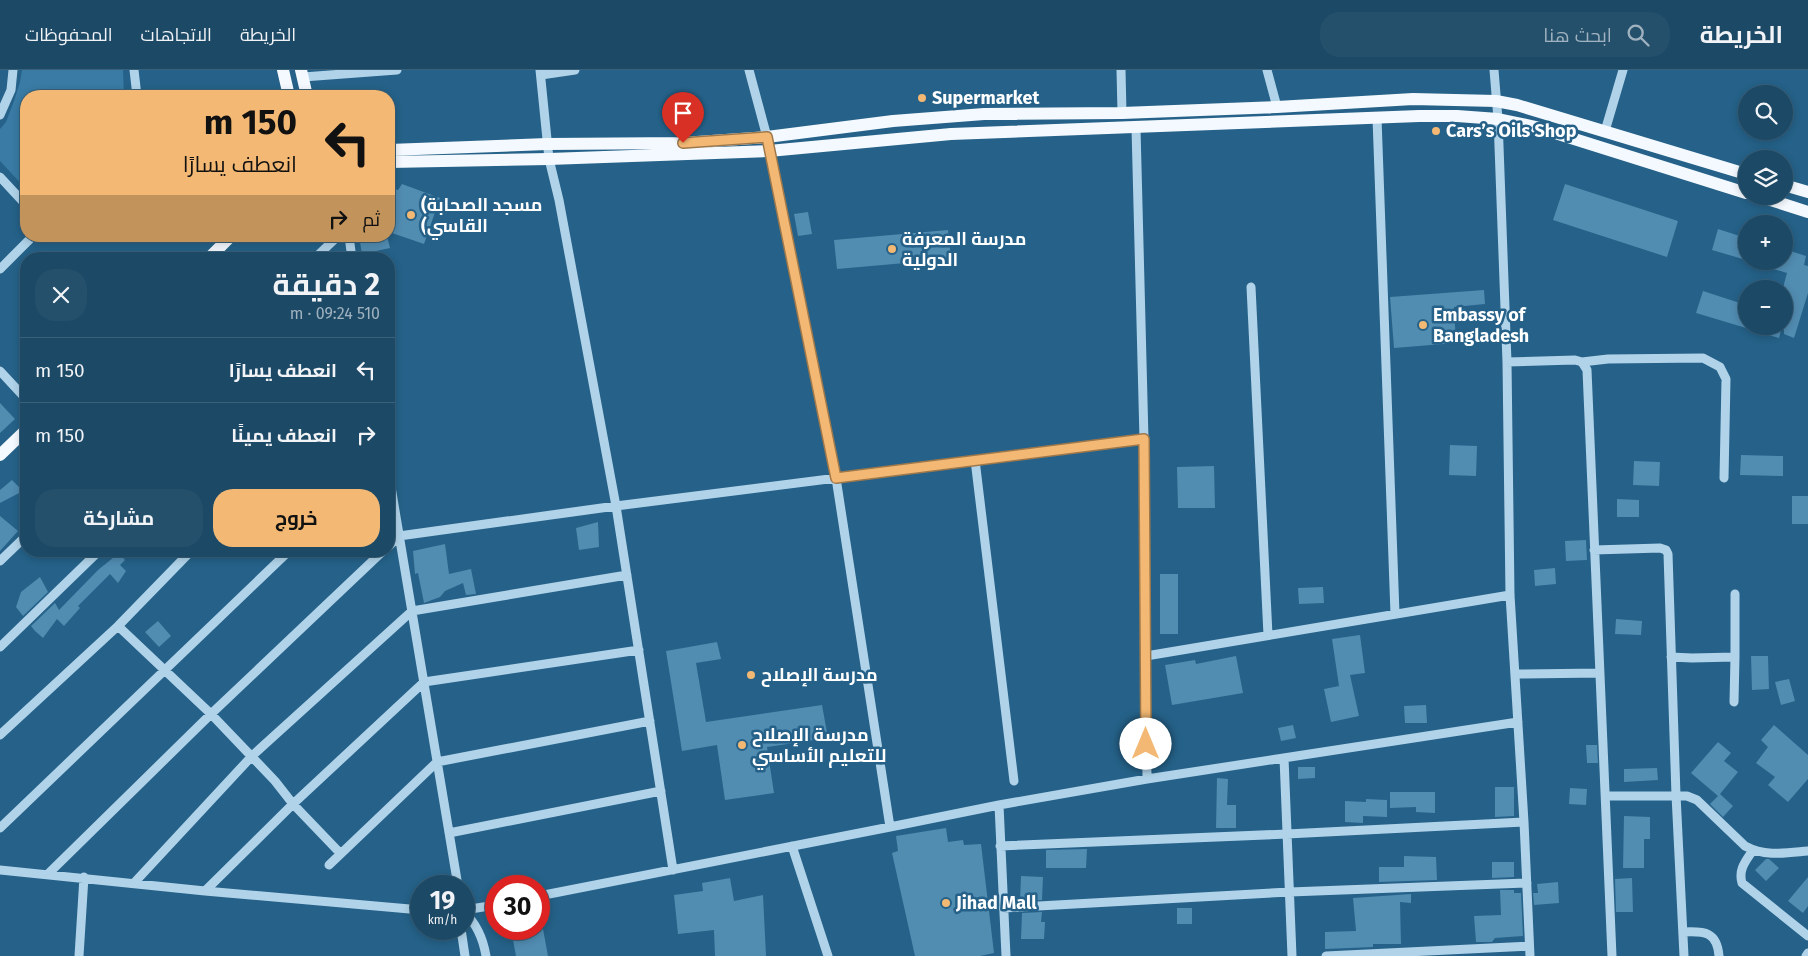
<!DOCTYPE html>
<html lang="ar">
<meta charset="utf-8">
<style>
:root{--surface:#1c4966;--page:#25506c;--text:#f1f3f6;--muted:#a0b2bf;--line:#3a617a;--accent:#f3b974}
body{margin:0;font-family:"Fira Sans",Cairo,sans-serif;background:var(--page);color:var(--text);direction:rtl;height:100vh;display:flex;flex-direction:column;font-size:19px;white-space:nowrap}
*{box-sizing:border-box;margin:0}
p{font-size:16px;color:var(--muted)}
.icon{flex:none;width:28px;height:28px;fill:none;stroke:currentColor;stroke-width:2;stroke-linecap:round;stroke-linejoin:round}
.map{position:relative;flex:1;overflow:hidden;direction:ltr}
.details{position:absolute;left:20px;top:182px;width:375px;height:305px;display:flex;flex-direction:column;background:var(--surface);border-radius:20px;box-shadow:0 2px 8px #0003,0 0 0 1px var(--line);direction:rtl}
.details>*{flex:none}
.hud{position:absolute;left:20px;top:20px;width:375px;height:152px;border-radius:20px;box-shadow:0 2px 8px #0003,0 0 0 1px var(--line);direction:rtl;background:#f3b974;color:#111;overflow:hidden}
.fabs{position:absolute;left:1738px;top:15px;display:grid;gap:10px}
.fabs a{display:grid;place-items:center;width:55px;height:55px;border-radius:50%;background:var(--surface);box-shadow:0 2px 8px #0003,0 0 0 1px var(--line);font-size:25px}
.speed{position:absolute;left:410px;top:805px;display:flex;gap:10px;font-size:25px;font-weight:700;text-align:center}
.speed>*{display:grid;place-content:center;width:65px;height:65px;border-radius:50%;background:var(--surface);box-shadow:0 2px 8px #0003,0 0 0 1px var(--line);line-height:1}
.speed small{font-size:12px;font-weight:400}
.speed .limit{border:8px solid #d22;background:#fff;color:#111}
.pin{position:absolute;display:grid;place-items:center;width:42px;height:42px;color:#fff;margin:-51px -21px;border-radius:50% 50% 50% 0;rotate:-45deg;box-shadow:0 0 5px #0007}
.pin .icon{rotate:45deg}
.me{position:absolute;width:55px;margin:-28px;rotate:0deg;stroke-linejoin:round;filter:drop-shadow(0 0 4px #0008)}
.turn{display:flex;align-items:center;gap:18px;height:105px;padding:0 15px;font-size:22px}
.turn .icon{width:65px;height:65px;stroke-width:2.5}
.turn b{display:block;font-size:35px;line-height:42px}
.then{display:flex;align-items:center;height:48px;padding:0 15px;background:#0003;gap:10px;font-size:19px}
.round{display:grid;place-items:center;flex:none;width:52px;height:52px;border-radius:20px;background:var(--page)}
.head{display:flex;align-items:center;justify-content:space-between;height:85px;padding:0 15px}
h1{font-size:30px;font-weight:700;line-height:38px}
.action{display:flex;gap:10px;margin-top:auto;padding:10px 15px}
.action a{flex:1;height:58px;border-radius:20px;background:var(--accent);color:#111;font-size:20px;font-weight:700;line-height:58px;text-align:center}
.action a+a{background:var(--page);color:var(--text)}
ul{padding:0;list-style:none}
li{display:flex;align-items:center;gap:15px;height:65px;padding:0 15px;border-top:1px solid var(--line)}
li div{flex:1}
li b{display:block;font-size:19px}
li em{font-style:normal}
header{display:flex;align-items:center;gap:30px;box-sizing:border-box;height:70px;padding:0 25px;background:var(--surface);border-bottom:1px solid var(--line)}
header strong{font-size:24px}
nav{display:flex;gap:28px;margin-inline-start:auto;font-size:18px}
.search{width:350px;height:45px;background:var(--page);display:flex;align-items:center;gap:12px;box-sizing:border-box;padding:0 18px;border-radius:20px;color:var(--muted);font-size:19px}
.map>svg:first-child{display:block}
.green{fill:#397ba4}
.building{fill:#518cb1}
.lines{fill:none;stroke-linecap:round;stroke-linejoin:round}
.minor{stroke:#b0d3e9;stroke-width:9}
.major{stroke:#f3f9fe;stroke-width:12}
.route-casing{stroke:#9e784b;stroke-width:12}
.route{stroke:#f3b974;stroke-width:9}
.poi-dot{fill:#f3b974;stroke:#256188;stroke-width:2}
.labels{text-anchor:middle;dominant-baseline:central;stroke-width:5;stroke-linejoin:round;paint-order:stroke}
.poi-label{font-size:18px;font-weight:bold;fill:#fff;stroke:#256188;text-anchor:start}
</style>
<header>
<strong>الخريطة</strong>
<div class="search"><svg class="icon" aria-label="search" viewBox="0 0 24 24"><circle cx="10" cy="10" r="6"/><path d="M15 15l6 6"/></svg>ابحث هنا</div>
<nav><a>الخريطة</a><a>الاتجاهات</a><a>المحفوظات</a></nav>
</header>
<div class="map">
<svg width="1808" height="886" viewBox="0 0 1808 886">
<rect width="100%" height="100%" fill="#256188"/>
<!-- green -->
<path class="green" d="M22,0H123L124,26H26V119L0,91V59L6,52L14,31L20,12Z"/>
<!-- building -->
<path class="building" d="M402,114L440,128L424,174L389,162V117L398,120Z
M1565,114L1678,151L1667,187L1553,150Z
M808,142L812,164L798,166L794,144Z
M1718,159L1746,168V190L1712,180Z
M948,160L951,189L837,199L834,170Z
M359,166H387L390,178L362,184Z
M1784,179L1806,186L1804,195L1808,196V223L1794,268L1784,264V214L1787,203L1757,194V191H1784Z
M1484,220L1485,234L1454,237L1456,273L1394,278L1390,227Z
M1703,221L1746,235V258L1696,243Z
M1748,256H1782L1779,268L1748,259Z
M0,333L15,349L0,363Z
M1450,375L1477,376L1476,406L1449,405Z
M1741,385L1783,386V406L1740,405Z
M1634,391L1660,392L1659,416L1633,415Z
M1214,396L1215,438H1178L1177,397Z
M12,410L23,421L0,433V420Z
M1792,426H1808V454H1792Z
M1617,429L1639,430V447H1617Z
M0,446L18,461L0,481Z
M598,452L599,477L579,480L576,458Z
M1586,470L1587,490L1566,491L1565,471Z
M445,474L449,504L471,499L476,524L466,525L463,513L445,521L440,527L424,533L418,503L415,504L413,481Z
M119,483L125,490L120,495L126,501L118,513L110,504L78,536L80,538L64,556L57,549L43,568L35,561L31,556L55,533L59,540L98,500Z
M1555,498L1556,514L1535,516L1534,500Z
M1160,504H1178V564H1160Z
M40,507L48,522L23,546L16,537L21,522Z
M1323,517L1324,533L1299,534L1298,518Z
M1616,549L1642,551L1641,565L1615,564Z
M158,551L171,566L159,577L145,562Z
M1360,565L1365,603L1350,605L1359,646L1331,652L1324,619L1339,616L1332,569Z
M717,572L721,589L696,593L706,652L822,635L828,668L767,677L774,723L725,730L717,675L682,681L666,581Z
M1236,586L1243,623L1172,635L1165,595L1195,590L1196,594Z
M1751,586H1768L1769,619L1752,620Z
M1789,609L1795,631L1781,635L1775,612Z
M1426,635L1427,653H1405L1404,636Z
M1293,655L1296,668L1281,671L1278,658Z
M1774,655L1808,685V709L1788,732L1768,715L1775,707L1756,693L1768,677L1761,670Z
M1718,672L1731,683L1724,691L1738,702L1720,724L1733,736L1723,747L1710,734L1718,726L1691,703Z
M1586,675H1597L1598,693H1587Z
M1298,697H1315V708L1298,709Z
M1657,698L1658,710L1624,712V699Z
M1217,708L1228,709L1227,735H1236V758H1216Z
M1495,717H1514V746L1495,747Z
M1570,718L1587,719L1586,735L1569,734Z
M1390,722H1435V743L1416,742V737L1390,738Z
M1366,729L1387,730V747L1363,746V753L1345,752V731L1366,732Z
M1624,746L1650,747V769H1644V798H1623Z
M946,758L948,772L963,770L964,775L981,774L994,883L980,886H915L892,783L898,781L896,766Z
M1087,779L1086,798H1046V780Z
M1404,786L1436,787L1437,810L1379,812V797H1404Z
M1766,789H1769L1779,798L1766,811L1755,800Z
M1492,792H1514V807L1492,808Z
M1021,806L1043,807L1042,830L1020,831Z
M1808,807V836L1803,843L1788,831Z
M730,808L734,831L763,825L766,886H715L714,860L678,864L674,825L703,821L702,813Z
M1632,808L1633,842H1616L1615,809Z
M1558,812L1559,833L1534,835L1533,823H1538L1537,814Z
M1500,820H1514V823H1521L1523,866L1495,868L1492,872H1476L1474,846L1501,845Z
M1411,824V833L1400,832L1401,874H1373V877L1325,879V862L1356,861L1353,828Z
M1177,838H1192V854H1177Z
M1042,842L1041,852H1045L1044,869H1021L1022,843Z
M511,859H543L548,886H516Z"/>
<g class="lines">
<!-- minor -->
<path class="minor" d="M134,0L137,26
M540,0L549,89L559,130L616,436L673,800
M749,0L767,67L836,408L890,757
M1121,0L1122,43
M1267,0L1277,37
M1494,0L1498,49L1507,292L1510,525L1524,752L1530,886
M541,5L575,0
M303,7L397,0
M0,45L11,20L13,0
M1377,48L1395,544
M1136,58L1144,369
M1605,61L1623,0
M0,107L26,135
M349,166L352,189
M314,189L338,166
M0,199L33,166
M1251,217L1268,565
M1507,292L1575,290L1582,292L1587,300L1612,886
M1582,292L1608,289L1703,288L1720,297L1726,309L1724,408
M0,301L26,329
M975,390L1014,711
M389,405L458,816
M389,476L399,466L616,436L1144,369L1147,709
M1594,480L1660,478L1666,480L1668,484L1676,725L1684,886
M0,491L26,466
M118,556L211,644L275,711L293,734L340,783
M0,577L99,481
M1146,586L1510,525
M1671,587L1692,588L1735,587L1734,632
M1735,587V524
M1516,604L1599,603
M0,665L118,556L191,481
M1284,688L1292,886
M1607,726H1687L1697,730L1745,776C1765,787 1786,783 1808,781
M999,735L1006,886
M0,758L289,481
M449,763L661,721
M792,776L828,886
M1000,776L1287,764L1524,752
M1753,780C1746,791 1738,799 1742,813L1808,866
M329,795L437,692L650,651
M0,800L205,821L421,840
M48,804L211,644L383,481
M134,813L252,686L412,541L627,505
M205,821L293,734L424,612L639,580
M539,826L890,757L999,735L1147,709L1518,652
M1003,838L1290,822L1527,813
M464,840L496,835
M464,842C477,854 483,868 486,886
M461,859L465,886
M1684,862C1705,861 1717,862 1719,886
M79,886L84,807
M1326,886L1529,876
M1806,886L1808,883"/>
<!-- major -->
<path class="major" d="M283,0L289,26
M301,0L307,26
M389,80L547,74L683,73L767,67L893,51L984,44L1122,43L1277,37L1413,29L1496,31L1517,35L1746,104
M389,92L549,89L769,81L951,64L1419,46H1457L1498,49L1536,57L1746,123
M1784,115L1808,122
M1758,126L1808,142
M208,189L231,166
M0,385L26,360"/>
</g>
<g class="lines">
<!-- route casing -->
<g class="route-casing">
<path id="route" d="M683,73L767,67L836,408L1144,369L1146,674"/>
</g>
<!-- route -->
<use href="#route" class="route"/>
</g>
<!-- markers -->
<g class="poi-dot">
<circle cx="922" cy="28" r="5"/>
<circle cx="1436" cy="61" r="5"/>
<circle cx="411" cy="145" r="5"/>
<circle cx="892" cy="179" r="5"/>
<circle cx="1423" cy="255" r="5"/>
<circle cx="751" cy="605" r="5"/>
<circle cx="742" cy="675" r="5"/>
<circle cx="946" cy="833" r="5"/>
</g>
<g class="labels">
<!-- poi labels -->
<g class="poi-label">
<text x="932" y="28">Supermarket</text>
<text x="1446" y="61">Cars’s Oils Shop</text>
<text x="421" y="135">(مسجد الصحابة<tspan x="421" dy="21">(القاسي</tspan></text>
<text x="902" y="169">مدرسة المعرفة<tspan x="902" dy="21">الدولية</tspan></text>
<text x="1433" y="245">Embassy of<tspan x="1433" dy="21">Bangladesh</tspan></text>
<text x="761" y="605">مدرسة الإصلاح</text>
<text x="752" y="665">مدرسة الإصلاح<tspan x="752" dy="21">للتعليم الأساسي</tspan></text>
<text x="956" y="833">Jihad Mall</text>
</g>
</g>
</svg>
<div class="fabs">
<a><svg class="icon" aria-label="search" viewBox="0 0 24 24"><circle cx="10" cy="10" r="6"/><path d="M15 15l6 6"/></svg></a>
<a><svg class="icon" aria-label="layers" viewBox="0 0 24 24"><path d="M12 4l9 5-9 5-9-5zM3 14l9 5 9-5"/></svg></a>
<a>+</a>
<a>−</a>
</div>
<div class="speed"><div>19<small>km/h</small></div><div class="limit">30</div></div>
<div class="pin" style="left:683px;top:73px;background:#d93025"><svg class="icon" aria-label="arrive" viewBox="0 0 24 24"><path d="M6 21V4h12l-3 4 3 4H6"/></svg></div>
<svg class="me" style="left:1146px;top:674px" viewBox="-20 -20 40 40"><circle r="19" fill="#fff"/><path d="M0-13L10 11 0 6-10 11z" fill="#f3b974"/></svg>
<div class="hud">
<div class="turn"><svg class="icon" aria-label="left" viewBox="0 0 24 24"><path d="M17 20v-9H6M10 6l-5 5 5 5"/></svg><div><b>150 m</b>انعطف يسارًا</div></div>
<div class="then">ثم<svg class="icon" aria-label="right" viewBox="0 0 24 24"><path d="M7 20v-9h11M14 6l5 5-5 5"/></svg></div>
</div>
<section class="details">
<div class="head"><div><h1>2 دقيقة</h1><p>510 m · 09:24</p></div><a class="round"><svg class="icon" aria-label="close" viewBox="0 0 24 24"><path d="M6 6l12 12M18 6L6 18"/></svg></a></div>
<ul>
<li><svg class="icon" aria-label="left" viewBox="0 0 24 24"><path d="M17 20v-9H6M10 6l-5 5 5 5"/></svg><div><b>انعطف يسارًا</b></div><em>150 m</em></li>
<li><svg class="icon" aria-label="right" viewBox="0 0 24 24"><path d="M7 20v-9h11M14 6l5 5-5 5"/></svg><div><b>انعطف يمينًا</b></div><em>150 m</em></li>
</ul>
<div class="action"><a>خروج</a><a>مشاركة</a></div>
</section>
</div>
